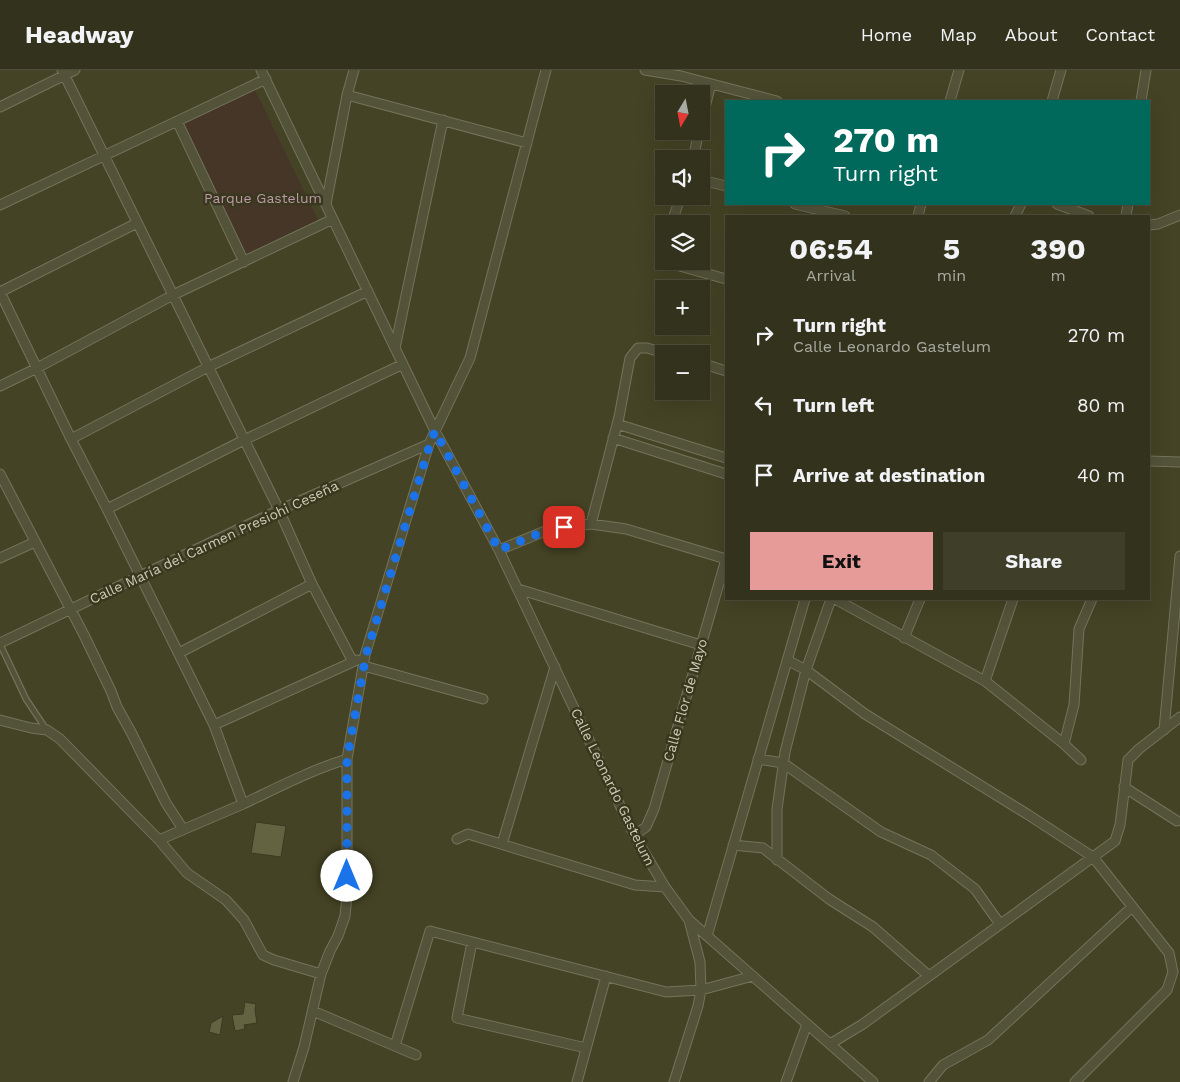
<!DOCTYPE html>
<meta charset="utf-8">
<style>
:root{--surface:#33321c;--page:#3e3e29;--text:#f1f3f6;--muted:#a9aaa3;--line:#4e4d3b;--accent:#e69b98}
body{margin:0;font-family:"Work Sans",sans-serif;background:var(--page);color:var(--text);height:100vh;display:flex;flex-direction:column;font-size:19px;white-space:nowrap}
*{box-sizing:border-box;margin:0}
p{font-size:16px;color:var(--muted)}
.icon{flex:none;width:28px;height:28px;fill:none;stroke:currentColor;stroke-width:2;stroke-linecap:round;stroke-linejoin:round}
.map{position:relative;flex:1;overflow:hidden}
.drawer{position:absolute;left:725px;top:145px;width:425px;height:385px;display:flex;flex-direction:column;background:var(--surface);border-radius:0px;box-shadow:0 5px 20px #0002,0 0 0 1px var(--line)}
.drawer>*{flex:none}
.guide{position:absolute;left:725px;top:30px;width:425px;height:105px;border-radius:0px;box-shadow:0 5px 20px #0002,0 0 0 1px var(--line);background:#00695c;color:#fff;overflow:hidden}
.needle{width:32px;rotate:190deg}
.controls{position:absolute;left:655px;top:15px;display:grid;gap:10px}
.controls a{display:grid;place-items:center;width:55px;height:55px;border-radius:0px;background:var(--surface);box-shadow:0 5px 20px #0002,0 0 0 1px var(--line);font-size:25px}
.pin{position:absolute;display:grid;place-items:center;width:42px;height:42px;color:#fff;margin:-21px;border-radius:10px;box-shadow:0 2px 8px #0006}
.me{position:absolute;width:55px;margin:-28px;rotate:0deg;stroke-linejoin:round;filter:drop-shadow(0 0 4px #0008)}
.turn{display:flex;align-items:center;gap:18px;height:105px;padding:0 25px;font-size:22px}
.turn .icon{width:65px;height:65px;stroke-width:2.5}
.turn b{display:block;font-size:35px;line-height:42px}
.eta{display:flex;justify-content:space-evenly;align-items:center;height:85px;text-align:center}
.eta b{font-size:30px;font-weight:700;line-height:35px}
.button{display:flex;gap:10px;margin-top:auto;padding:10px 25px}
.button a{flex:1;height:58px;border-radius:0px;background:var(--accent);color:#111;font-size:20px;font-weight:700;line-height:58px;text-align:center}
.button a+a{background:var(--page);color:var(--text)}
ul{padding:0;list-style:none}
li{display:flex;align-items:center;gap:15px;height:70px;padding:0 25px}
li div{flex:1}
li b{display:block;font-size:19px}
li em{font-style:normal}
header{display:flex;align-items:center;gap:30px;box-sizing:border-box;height:70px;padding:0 25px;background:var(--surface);border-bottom:1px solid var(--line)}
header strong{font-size:24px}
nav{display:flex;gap:28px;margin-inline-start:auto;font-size:18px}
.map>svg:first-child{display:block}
.green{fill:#453627}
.building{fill:#636241;stroke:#3b3a20}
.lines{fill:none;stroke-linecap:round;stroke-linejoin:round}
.lane-casing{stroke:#74735b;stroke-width:7}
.street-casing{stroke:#74735b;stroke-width:11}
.lane{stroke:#53533a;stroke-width:4.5}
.street{stroke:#53533a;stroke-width:9}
.route{stroke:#1a73e8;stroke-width:9;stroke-dasharray:0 16.2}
.labels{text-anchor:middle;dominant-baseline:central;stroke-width:5;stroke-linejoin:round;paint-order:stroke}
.park-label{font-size:14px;fill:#bc99a6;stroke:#39381e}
.street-label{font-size:14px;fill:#cdcdb7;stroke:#39381e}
</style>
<header>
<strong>Headway</strong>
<nav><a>Home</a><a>Map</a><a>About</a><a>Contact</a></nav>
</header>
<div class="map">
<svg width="1180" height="1012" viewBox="0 0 1180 1012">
<rect width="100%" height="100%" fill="#444325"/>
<!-- green -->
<path class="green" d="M255,20L319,152L245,186L183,52Z"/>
<!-- building -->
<path class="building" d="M256,752L286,756L281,787L251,783Z
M245,932L256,934L255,940L257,953L244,955L245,959L235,961L232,945L243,944Z
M223,946L220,965L209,962L211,953Z"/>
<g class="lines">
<!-- lane casing -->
<g class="lane-casing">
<path id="lane" d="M0,574L26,629L46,659"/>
</g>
<!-- street casing -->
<g class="street-casing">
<path id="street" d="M62,0L279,440L312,514L353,592
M261,0L435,361L499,480L634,765L665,817L689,850L873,1012
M645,0L681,6L777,31
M347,25L527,73
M950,31L959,0
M1052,31L1061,0
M1141,31L1146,0
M0,37L75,0
M177,51L244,192
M701,53L711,14
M693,89L699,61
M701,110L726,116
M326,134L347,25L354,0
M795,134L845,146
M1057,134L1089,146
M0,135L266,9
M918,146L921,134
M1015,146L1021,134
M1126,146L1128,134
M671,154L681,126
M1149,155L1158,154L1180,145
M664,175L662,180L664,189
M668,191L676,195L726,209
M0,222L71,369L107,439L214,655L243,734C277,718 311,700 347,689
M0,222L137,153
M395,278L443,50
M701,293L726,301
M0,316L37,298L173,225L333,149
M617,354L726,388
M613,368L726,404
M71,369L208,297L368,221
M1149,391L1180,392
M0,404L84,565L111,621L117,637L131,662L166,733L183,759
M107,439L244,370L403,294
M591,454L619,347L630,288L638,278H647L668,284
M499,480L550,459L591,454L626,459L726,489
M0,488L35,472
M518,519L701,575
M835,529L985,611L1064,674L1081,690
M904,568L920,529
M0,573L140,506L279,440L429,374
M179,583L312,514
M787,590L806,600L865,644L1027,744L1093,787L1169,883L1173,902L1167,920L1075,1012
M364,596L483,629
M985,611L1013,529
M0,650L31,658L47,660L60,669L159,770L187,803L226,830L244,850L263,885L274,890L321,904
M214,655L357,590
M1164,660L1180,486
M1064,674L1074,635L1079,559L1092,529
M758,689L783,693L881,762L931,785L975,819L1000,854
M1124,717L1177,751
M634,765L646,757L654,739L726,489
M457,769L468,764L635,815L665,817
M159,770L243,734
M502,774L555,597
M733,775L763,778L829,829L873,857L929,906
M777,790V739L785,682L806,600L831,529
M707,866L805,529
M472,872L457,948L586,978
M313,941L416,985
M830,974L863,954L1115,771L1120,755L1128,690L1139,679L1180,647
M395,976L430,861L666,922L701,920L753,906
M293,1012L304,977L321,904L330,881L338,866L345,846L347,826V689L365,585L429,374L470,288L546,0
M577,1012L606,906
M674,1012L698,936L701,920L700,892L689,850
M786,1012L807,954
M929,1012L943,995L988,970L1132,837"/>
</g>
<!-- lane -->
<use href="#lane" class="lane"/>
<!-- street -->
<use href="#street" class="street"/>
</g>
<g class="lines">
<!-- route -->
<path class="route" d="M347,806V689L366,585L430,374L435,361L499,480L550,459L564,457"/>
</g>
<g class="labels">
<!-- park labels -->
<g class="park-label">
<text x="263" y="128">Parque Gastelum</text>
</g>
<!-- street labels -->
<g class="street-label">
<text transform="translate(214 472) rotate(-25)">Calle María del Carmen Presiohi Ceseña</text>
<text transform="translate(685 630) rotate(-74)">Calle Flor de Mayo</text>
<text transform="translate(613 717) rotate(64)">Calle Leonardo Gastelum</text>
</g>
</g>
</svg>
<div class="controls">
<a><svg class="needle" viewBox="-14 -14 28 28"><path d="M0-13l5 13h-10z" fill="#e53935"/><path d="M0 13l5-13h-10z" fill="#a9aaa3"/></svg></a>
<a><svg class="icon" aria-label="sound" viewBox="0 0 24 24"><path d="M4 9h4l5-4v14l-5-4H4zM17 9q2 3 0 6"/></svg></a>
<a><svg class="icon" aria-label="layers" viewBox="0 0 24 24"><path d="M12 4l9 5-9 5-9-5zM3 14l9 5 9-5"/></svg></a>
<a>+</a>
<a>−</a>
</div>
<div class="pin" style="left:564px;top:457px;background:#d93025"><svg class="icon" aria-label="arrive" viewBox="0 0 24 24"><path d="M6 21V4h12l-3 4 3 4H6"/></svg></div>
<svg class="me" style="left:347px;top:806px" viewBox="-20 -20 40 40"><circle r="19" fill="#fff"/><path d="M0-13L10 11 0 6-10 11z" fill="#1a73e8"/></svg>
<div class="guide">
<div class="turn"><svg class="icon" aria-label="right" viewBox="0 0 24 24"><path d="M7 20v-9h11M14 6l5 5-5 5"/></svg><div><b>270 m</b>Turn right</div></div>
</div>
<section class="drawer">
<div class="eta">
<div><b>06:54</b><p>Arrival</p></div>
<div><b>5</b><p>min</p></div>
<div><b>390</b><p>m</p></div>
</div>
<ul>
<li><svg class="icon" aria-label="right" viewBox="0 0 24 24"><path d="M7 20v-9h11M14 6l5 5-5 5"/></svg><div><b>Turn right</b><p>Calle Leonardo Gastelum</p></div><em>270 m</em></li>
<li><svg class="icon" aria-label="left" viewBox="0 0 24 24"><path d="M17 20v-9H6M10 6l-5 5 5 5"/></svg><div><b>Turn left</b></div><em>80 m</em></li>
<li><svg class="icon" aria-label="arrive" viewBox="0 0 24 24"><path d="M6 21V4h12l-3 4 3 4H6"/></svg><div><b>Arrive at destination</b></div><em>40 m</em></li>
</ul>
<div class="button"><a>Exit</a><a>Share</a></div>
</section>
</div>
